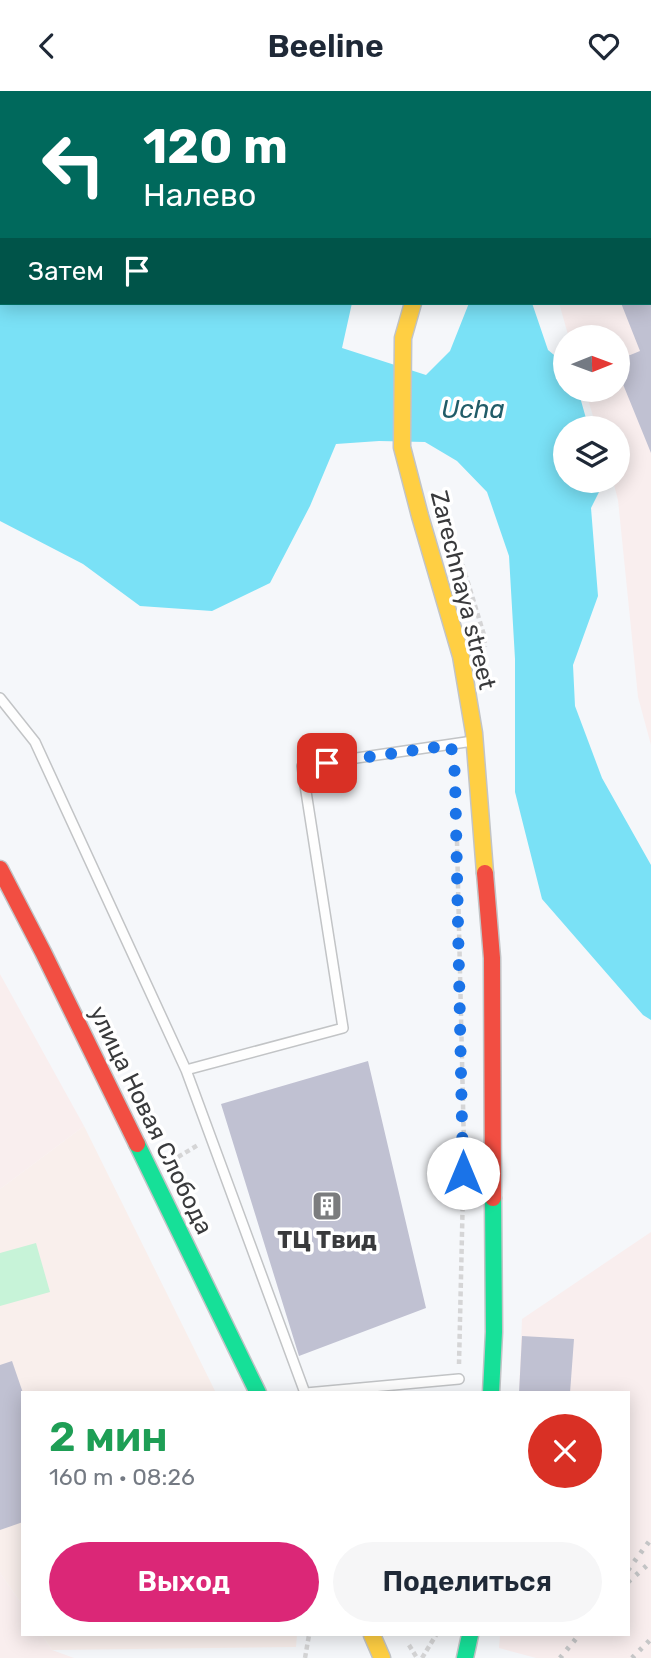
<!DOCTYPE html>
<html lang="ru">
<meta charset="utf-8">
<style>
:root{--surface:#fff;--page:#f6f6f7;--text:#1f2937;--muted:#747a83;--accent:#db2777}
body{margin:0;font-family:Rubik,sans-serif;background:var(--page);color:var(--text);height:100vh;display:flex;flex-direction:column;font-size:26px;white-space:nowrap}
*{box-sizing:border-box;margin:0}
p{font-size:23px;color:var(--muted)}
.icon{flex:none;width:38px;height:38px;fill:none;stroke:currentColor;stroke-width:2;stroke-linecap:round;stroke-linejoin:round}
.map{position:relative;flex:1;overflow:hidden}
.details{position:absolute;left:21px;top:1300px;width:609px;height:245px;display:flex;flex-direction:column;background:var(--surface);border-radius:0px;box-shadow:0 4px 18px #0003}
.details>*{flex:none}
.top-card{position:absolute;left:0px;top:0px;width:651px;height:214px;box-shadow:0 4px 18px #0003;background:#00695c;color:#fff;overflow:hidden}
.needle{width:46px;rotate:89deg}
.tools{position:absolute;left:553px;top:234px;display:grid;gap:14px}
.tools a{display:grid;place-items:center;width:77px;height:77px;border-radius:50%;background:var(--surface);box-shadow:0 4px 18px #0003;font-size:35px}
.pin{position:absolute;display:grid;place-items:center;width:60px;height:60px;color:#fff;margin:-30px;border-radius:14px;box-shadow:0 4px 10px #0006}
.me{position:absolute;width:77px;margin:-38px;rotate:0deg;stroke-linejoin:round;filter:drop-shadow(0 0 5px #0008)}
.turn{display:flex;align-items:center;gap:24px;height:147px;padding:0 28px;font-size:32px}
.turn .icon{width:91px;height:91px;stroke-width:2.5}
.turn b{display:block;font-size:49px;line-height:60px}
.then{display:flex;align-items:center;height:66px;padding:0 28px;background:#0003;gap:14px;font-size:26px}
.round{display:grid;place-items:center;flex:none;width:74px;height:74px;border-radius:37px;background:var(--page)}
.headline{display:flex;align-items:center;justify-content:space-between;height:119px;padding:0 28px}
h1{font-size:42px;font-weight:600;line-height:52px;color:#1e9e55}
.cta{display:flex;gap:14px;margin-top:auto;padding:14px 28px}
.cta a{flex:1;height:80px;border-radius:42px;background:var(--accent);color:#fff;font-size:28px;font-weight:600;line-height:80px;text-align:center}
.cta a+a{background:var(--page);color:var(--text)}
header{display:flex;justify-content:space-between;align-items:center;height:91px;padding:0 28px;background:var(--surface);font-size:32px;font-weight:600}
.map>svg:first-child{display:block}
.industrial{fill:#f9eeee}
.education{fill:#f9efec}
.green{fill:#c7f3d8}
.water{fill:#7ae1f6}
.building{fill:#c0c1d2}
.lines{fill:none;stroke-linecap:round;stroke-linejoin:round}
.lane-casing{stroke:#c2c4c6;stroke-width:12}
.fast-casing{stroke:#c2c4c6;stroke-width:19}
.slow-casing{stroke:#c2c4c6;stroke-width:19}
.jam-casing{stroke:#c2c4c6;stroke-width:19}
.path{stroke:#d5d5d6;stroke-width:4.5;stroke-dasharray:5 3.5;stroke-linecap:butt}
.lane{stroke:#fefefe;stroke-width:9}
.fast{stroke:#16e098;stroke-width:16}
.slow{stroke:#ffcf43;stroke-width:16}
.jam{stroke:#f24e42;stroke-width:16}
.rail{stroke:#c5c6c7;stroke-width:5;stroke-dasharray:3.5 7;stroke-linecap:butt}
.route{stroke:#1a73e8;stroke-width:12;stroke-dasharray:0 21.6}
.labels{text-anchor:middle;dominant-baseline:central;stroke-width:7;stroke-linejoin:round;paint-order:stroke}
.street-label{font-size:24px;fill:#393a3c;stroke:#fff}
.poi-label{font-size:24px;font-weight:bold;fill:#393a3c;stroke:#fff}
.water-label{font-size:26px;font-style:italic;fill:#215c68;stroke:#fff}
</style>
<header><svg class="icon" aria-label="back" viewBox="0 0 24 24"><path d="M15 5l-7 7 7 7"/></svg>Beeline<svg class="icon" aria-label="heart" viewBox="0 0 24 24"><path d="M12 20l-8-8c-3-5 5-10 8-4 3-6 11-1 8 4z"/></svg></header>
<div class="map">
<svg width="651" height="1567" viewBox="0 0 651 1567">
<rect width="100%" height="100%" fill="#f5f7fa"/>
<!-- industrial -->
<path class="industrial" d="M20,0H461L459,2H21Z
M556,0H651V654L638,606L618,409L613,390H618V338H597L585,299H618V247H569L559,212H649V2H556Z
M0,883L84,1035L0,1098Z
M651,1141V1567H536L499,1557L500,1544H628V1302H519L522,1228Z
M0,1482L23,1515V1544H42L52,1559L74,1567H0Z"/>
<!-- education -->
<path class="education" d="M84,1035L216,1302H23V1515L0,1482V1098Z
M42,1544H297L296,1556L52,1559Z"/>
<!-- green -->
<path class="green" d="M0,22L2,23V136L0,138Z
M36,1152L50,1201L0,1215V1162Z"/>
<!-- water -->
<path class="water" d="M2,156V212H352L342,257L426,284L450,260L469,212H532L548,259L565,273V299H578L589,338H565V390L604,391L591,417L598,505L573,574L575,615L602,687L651,774V929L643,924L542,808L515,701V568L509,465L487,401L457,370L425,351L379,350L336,353L310,415L270,492L212,520L140,515L83,473L0,430V159Z"/>
<!-- building -->
<path class="building" d="M621,212H651V362L618,281V269L640,260Z
M368,970L426,1217L299,1265L221,1013Z
M522,1245L574,1248L570,1302H519Z
M12,1270L23,1302V1431L0,1439V1274Z"/>
<g class="lines">
<!-- lane casing -->
<g class="lane-casing">
<path id="lane" d="M0,607L35,651L186,979L305,1302
M186,979L343,937L302,675L473,650
M306,1302L459,1288"/>
</g>
<!-- fast casing -->
<g class="fast-casing">
<path id="fast" d="M137,1053L258,1302
M491,1302L494,1241L493,1107
M465,1567L470,1544"/>
</g>
<!-- slow casing -->
<g class="slow-casing">
<path id="slow" d="M413,212L403,247L402,356L420,425L461,565L474,642L485,782
M372,1544L382,1567"/>
</g>
<!-- jam casing -->
<g class="jam-casing">
<path id="jam" d="M497,2L498,0
M0,778L43,861L137,1053
M485,782L492,867L493,1107"/>
</g>
<!-- path -->
<path class="path" d="M0,9L2,10
M450,433L484,544L485,556
M457,750L464,1056L459,1273
M178,1066L198,1054
M409,1554L417,1567
M305,1567L309,1544
M422,1567L436,1544"/>
<!-- lane -->
<use href="#lane" class="lane"/>
<!-- fast -->
<use href="#fast" class="fast"/>
<!-- slow -->
<use href="#slow" class="slow"/>
<!-- jam -->
<use href="#jam" class="jam"/>
<!-- rail -->
<path class="rail" d="M628,1479L651,1448
M628,1491L651,1471
M560,1567L579,1544
M632,1567L651,1548"/>
</g>
<g class="lines">
<!-- route -->
<path class="route" d="M327,672L451,654L455,683L463,1082"/>
</g>
<!-- icons -->
<defs>
<g id="building-square" transform="scale(1.575)"><rect x="-9" y="-9" width="18" height="18" rx="4" fill="#7b7c7e" stroke="#fff"/><path d="M-4-6H4V6H1V3H-1V6H-4ZM-2.5-4.3h1.7v1.8h-1.7ZM.8-4.3h1.7v1.8H.8ZM-2.5-1h1.7V.8h-1.7ZM.8-1h1.7V.8H.8Z" fill="#fff"/></g>
</defs>
<g fill-rule="evenodd">
<use href="#building-square" x="327" y="1115"/>
</g>
<g class="labels">
<!-- street labels -->
<g class="street-label">
<text transform="translate(463 499) rotate(76)">Zarechnaya street</text>
<text transform="translate(151 1029) rotate(64)">улица Новая Слобода</text>
</g>
<!-- poi labels -->
<g class="poi-label">
<text x="327" y="1149">ТЦ Твид</text>
</g>
<!-- water labels -->
<g class="water-label">
<text x="473" y="318">Ucha</text>
</g>
</g>
</svg>
<div class="tools">
<a><svg class="needle" viewBox="-14 -14 28 28"><path d="M0-13l5 13h-10z" fill="#e53935"/><path d="M0 13l5-13h-10z" fill="#747a83"/></svg></a>
<a><svg class="icon" aria-label="layers" viewBox="0 0 24 24"><path d="M12 4l9 5-9 5-9-5zM3 14l9 5 9-5"/></svg></a>
</div>
<div class="pin" style="left:327px;top:672px;background:#d93025"><svg class="icon" aria-label="arrive" viewBox="0 0 24 24"><path d="M6 21V4h12l-3 4 3 4H6"/></svg></div>
<svg class="me" style="left:463px;top:1082px" viewBox="-20 -20 40 40"><circle r="19" fill="#fff"/><path d="M0-13L10 11 0 6-10 11z" fill="#1a73e8"/></svg>
<div class="top-card">
<div class="turn"><svg class="icon" aria-label="left" viewBox="0 0 24 24"><path d="M17 20v-9H6M10 6l-5 5 5 5"/></svg><div><b>120 m</b>Налево</div></div>
<div class="then">Затем<svg class="icon" aria-label="arrive" viewBox="0 0 24 24"><path d="M6 21V4h12l-3 4 3 4H6"/></svg></div>
</div>
<section class="details">
<div class="headline"><div><h1>2 мин</h1><p>160 m · 08:26</p></div><a class="round" style="background:#d93025;color:#fff"><svg class="icon" aria-label="close" viewBox="0 0 24 24"><path d="M6 6l12 12M18 6L6 18"/></svg></a></div>
<div class="cta"><a>Выход</a><a>Поделиться</a></div>
</section>
</div>
